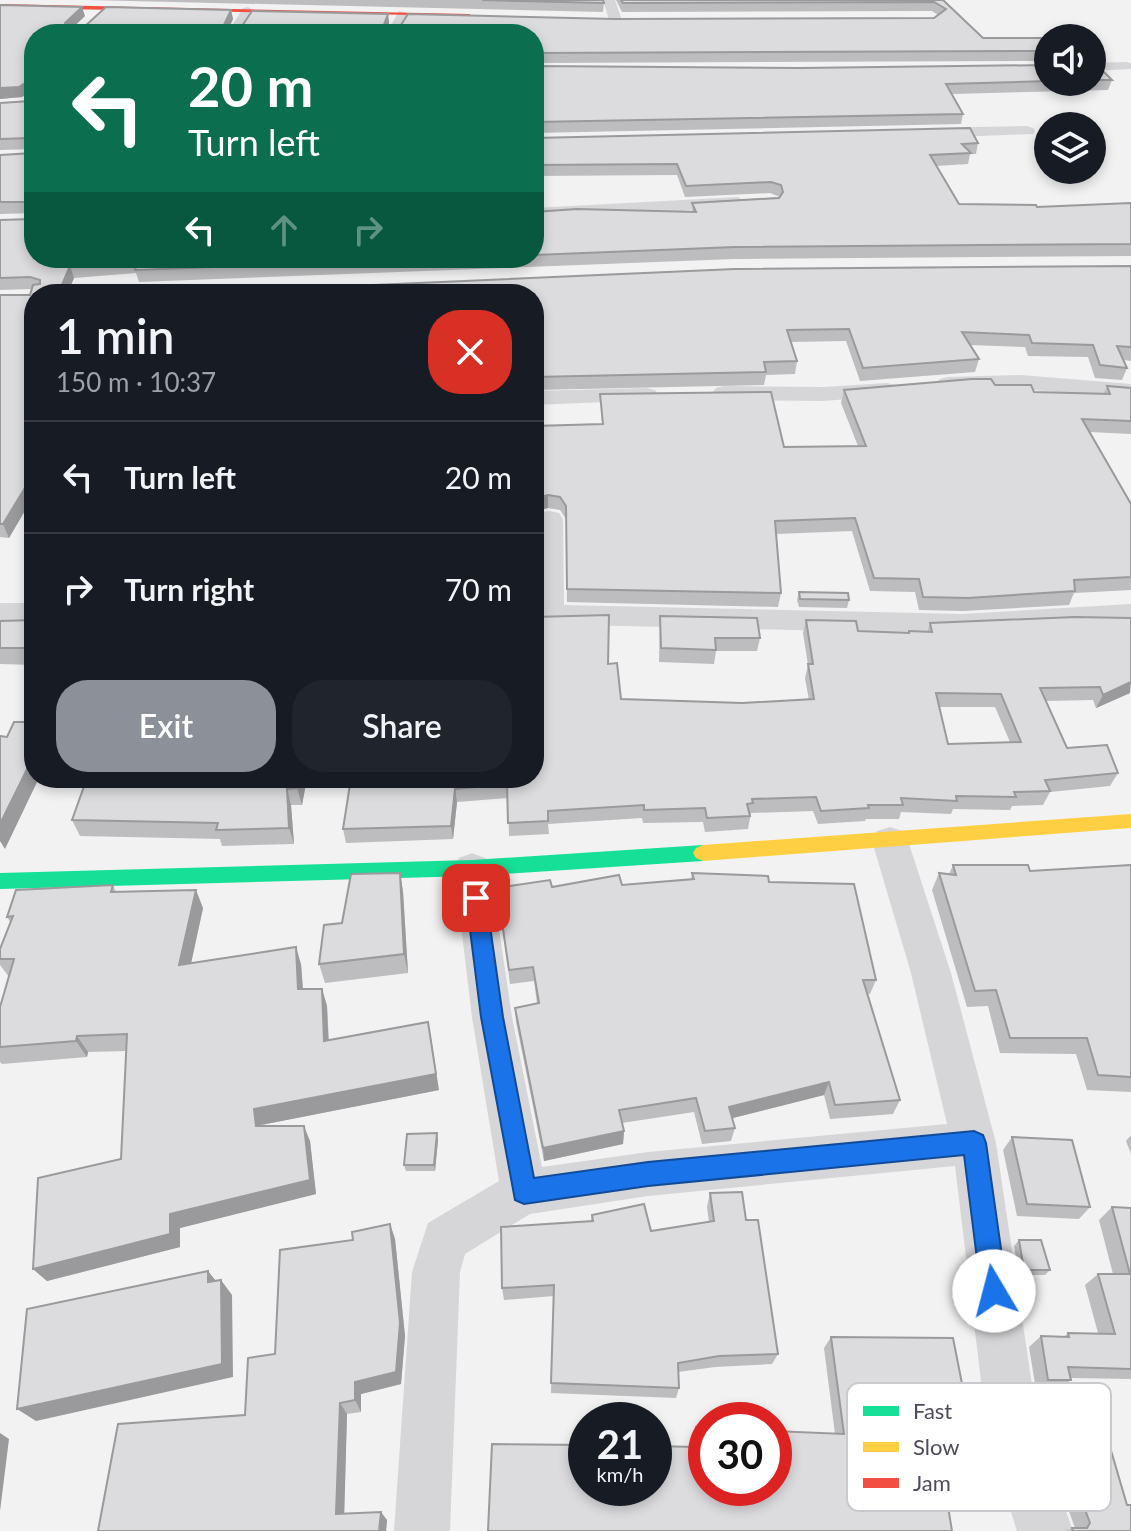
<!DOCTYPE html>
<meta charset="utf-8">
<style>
:root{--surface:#171b24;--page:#20242c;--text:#f1f3f6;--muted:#9ea1a6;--line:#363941;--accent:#8c9099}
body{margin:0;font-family:Lato,sans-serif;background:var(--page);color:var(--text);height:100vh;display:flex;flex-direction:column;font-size:30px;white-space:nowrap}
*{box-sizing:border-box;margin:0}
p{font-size:26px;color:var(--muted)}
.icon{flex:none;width:44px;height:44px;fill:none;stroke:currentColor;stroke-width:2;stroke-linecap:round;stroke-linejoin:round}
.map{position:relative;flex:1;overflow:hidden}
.drawer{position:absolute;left:24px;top:284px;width:520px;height:504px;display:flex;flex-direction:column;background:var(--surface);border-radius:32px;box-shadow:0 4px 12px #0003}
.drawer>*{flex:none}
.hud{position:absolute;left:24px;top:24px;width:520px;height:244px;border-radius:32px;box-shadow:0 4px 12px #0003;background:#0b6e4f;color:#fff;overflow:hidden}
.tools{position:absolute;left:1034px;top:24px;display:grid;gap:16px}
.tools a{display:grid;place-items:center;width:72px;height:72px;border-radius:50%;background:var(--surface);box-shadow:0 4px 12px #0003;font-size:40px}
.speed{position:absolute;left:568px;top:1402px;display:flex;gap:16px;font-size:40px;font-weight:700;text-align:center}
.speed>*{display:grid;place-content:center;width:104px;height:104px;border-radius:50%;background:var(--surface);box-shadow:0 4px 12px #0003;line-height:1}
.speed small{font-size:20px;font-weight:400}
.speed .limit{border:12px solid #d22;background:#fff;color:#111}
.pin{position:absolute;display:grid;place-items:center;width:68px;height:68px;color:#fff;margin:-34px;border-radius:16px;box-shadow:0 4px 12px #0006}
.me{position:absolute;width:88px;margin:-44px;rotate:352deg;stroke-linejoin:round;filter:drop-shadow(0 0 6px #0008)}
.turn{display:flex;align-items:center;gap:28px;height:168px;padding:0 32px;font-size:36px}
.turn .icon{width:104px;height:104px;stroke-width:2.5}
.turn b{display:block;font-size:56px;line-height:68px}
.lanes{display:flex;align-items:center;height:76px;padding:0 32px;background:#0003;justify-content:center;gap:40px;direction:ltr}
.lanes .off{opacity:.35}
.round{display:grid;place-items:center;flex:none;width:84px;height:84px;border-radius:32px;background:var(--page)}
.head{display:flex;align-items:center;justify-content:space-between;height:136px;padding:0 32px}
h1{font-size:48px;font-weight:600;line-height:60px}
.button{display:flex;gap:16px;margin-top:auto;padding:16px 32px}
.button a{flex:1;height:92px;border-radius:32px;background:var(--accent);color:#fff;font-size:32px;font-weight:600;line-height:92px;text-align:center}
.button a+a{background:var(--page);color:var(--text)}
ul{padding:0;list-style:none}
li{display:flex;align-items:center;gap:24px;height:112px;padding:0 32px;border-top:2px solid var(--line)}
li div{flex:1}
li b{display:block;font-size:30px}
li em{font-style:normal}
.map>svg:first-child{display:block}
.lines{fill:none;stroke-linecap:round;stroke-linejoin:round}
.street{fill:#d6d5d8;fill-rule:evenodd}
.fast{fill:#16e098;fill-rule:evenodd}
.slow{fill:#ffcf43;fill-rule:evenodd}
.jam{fill:#f24e42;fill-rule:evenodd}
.wall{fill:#bdbcbf;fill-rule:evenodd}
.shaded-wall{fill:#9a999b}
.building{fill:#dcdbde;stroke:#9a999b;stroke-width:2;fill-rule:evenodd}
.route{fill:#1a73e8;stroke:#114b97;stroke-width:2}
.key{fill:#fff;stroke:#cac9ce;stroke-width:2}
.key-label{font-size:22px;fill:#504a5d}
</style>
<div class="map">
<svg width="1131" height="1531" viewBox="0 0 1131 1531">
<rect width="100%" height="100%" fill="#f2f2f2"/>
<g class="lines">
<!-- street -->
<path class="street" d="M603,0H615L622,20L620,23H610Z
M248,7L255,11L241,34H227L243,8Z
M399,11L411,14L400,34H386Z
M1126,62L1131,63V69L1092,71V63Z
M1027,126L1033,128L1035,131L1033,134L926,138L918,133L926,128Z
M738,197L747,203L745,207L534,220V208Z
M1021,375L1131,384V398L1021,389L948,391L940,389L936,384L940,379L948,377Z
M887,383L895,385L899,390L895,395L824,401L724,400L716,398L712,393L716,388L724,386L824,387Z
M647,388L655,390L659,395L655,400L534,405V391Z
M549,511L559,513L563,519L564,605L963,614L1131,604V624L963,634L534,624L535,519L539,513Z
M0,603H34V623H0Z
M890,827L903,831L908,841L951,973L996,1143L1040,1439L1073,1531H1017L988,1439L955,1166L648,1196L530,1214L465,1254L460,1272L450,1531H394L412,1272L428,1223L499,1181L472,1017L454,868L459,858L472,853L485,858L490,868L512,1017L542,1167L648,1152L947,1124L911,973L872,841L877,831Z"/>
<!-- fast -->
<path class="fast" d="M703,845L710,848L713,853L710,858L703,861L472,876L0,889V873L472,860Z"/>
<!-- slow -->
<path class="slow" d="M1131,814V828L703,861L696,858L693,853L696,848L703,845Z"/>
<!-- jam -->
<path class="jam" d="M0,4L469,14L473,16L0,8Z
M189,288L193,289V293L106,294L112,291Z"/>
</g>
<!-- wall -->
<path class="wall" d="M88,0H603L604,3L603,12Z
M616,0H943L983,38H1048V61L534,63V34L34,258H534V212H692V203L780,197L770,193L685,197L677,175L534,176V138L978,143L976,154H970L968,164L936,166L959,204L1037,207L1131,203V256L734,259L139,282L136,273L74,278L67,294H34V495L9,538L0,537V295H30L31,289L0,290V220L32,219L33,213L0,214V155L33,153V149L0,150V103L30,101L32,90L22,97L0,99V5L85,16L73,27L231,10L233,19L229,27L388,14L389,23L387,27L399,28L615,19L934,18L938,15L932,11L622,12Z
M1092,60L1112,80L1108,90L952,94L963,114L961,124L534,133V66L1048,82H1092Z
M1131,266V361L1124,360L1127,368L1122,380L1095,378L1088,357L1028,356L1025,347L970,345L979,359L975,372L860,381L846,341L791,342L797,361L795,374L766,375L764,385L534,390V294L373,285Z
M995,385L1034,392L1104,393L1107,386L1131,388V434L1090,432L1131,504V590L1074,593L1069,605L963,611L919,610L915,592L870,591L852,531L776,534L781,593L778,607L567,602L566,519L560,510L548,508L536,511L534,426L602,424L600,394L784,447L858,446L841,403L844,390Z
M799,592L849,600L847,608L799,607L797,600Z
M660,616L760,638L757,651H716L714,664L659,662Z
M34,620V665L0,664V621Z
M806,620L858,631L908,633L909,631L927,632L930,623L1130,693L1096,708L1093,700L1046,701L1067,748L1118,773L1110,786L1050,792L1043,805L1012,806L1010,810L953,809L951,814L901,812L899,819H866L865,821L818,824L813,811L751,813L748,829L705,832L703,822L643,823L642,818L548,824L549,834L509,836L508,798L457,802L453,839L346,843L343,829L608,664L621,699L742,703L809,700L805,678L808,665L803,633ZM939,707H995L1010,742L948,744Z
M307,778L302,805H291L294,844L222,846L220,839L80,836L72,820Z
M953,865L1030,871L1131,865V1092L1087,1090L1076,1054L1000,1053L988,1006L967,1007L932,890L939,873L949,874Z
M400,873L403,892L408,973L325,983L319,964L342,923Z
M692,873L769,882L876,980L870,994H868L900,1100L893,1114L830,1119L824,1095L732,1118L735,1128L731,1141L702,1144L694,1112L622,1123L624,1131L623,1144L544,1161L516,1022L515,1008L537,1003L534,981L510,984L497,888L622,885L691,880Z
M113,885L116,892L203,908L191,963L301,964L303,989H322L327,1006L329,1040L439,1090L261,1125L262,1126L310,1141L316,1194L180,1228V1247L47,1281L33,1269L121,1159L126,1051L88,1052L87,1057L2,1064L0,1062V1007L9,977L0,965V949L11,923L7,917Z
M1131,1135V1154L1126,1141Z
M1012,1137L1090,1207L1079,1219L1017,1216L1003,1150Z
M438,1140L435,1171H406L404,1165Z
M710,1193L746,1220L778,1354L772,1364L715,1367L678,1372L679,1388L676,1398L551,1393L554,1296L504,1300L502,1288L591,1221L592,1215L651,1231L709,1222L707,1207Z
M1112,1207L1131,1208V1379L1070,1378L1071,1380L1058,1390H1036L1029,1347L1041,1336L1064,1337L1068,1333H1098L1085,1285L1098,1274H1113L1099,1220Z
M390,1224L395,1239L405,1336L401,1384L361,1394V1412L347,1414L344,1514L387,1520L386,1531H98L245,1415L275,1354L353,1240Z
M1019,1240L1050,1270L1045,1275H1019L1014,1246Z
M831,1337L968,1414L958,1423H935L952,1531L692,1447V1437L696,1427L835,1434L824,1348Z
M1062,1448L1127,1505L1131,1531H1064L1075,1528L1049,1456Z"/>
<!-- shaded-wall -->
<path class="shaded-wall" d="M82,7L85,16L68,32L65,23Z
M231,10L233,19L226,34L223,27Z
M388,14L389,23L385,34L383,27Z
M31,79L34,89L22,97L0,99V88Z
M70,266L74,278L67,294H58Z
M34,473V495L9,538L3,524Z
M548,495V508L536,511L534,516V502L536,498Z
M1131,682L1130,693L1096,708L1103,695Z
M34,755V778H39L5,849L0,841V824Z
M300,778H307L302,805L297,788Z
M287,789L291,805L294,844L289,828Z
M455,789L457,802L453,839L451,826Z
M400,873L403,892L408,973L404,954Z
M196,890L203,908L187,982L179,965Z
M296,947L301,964L304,1006L298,989Z
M322,989L327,1006L329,1058L324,1041Z
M77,1036L88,1052L87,1057L76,1041Z
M431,1038L439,1090L261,1125L263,1142L256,1126L254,1109Z
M829,1082L824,1095L725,1120L729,1107Z
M304,1126L310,1141L316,1194L180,1228V1247L47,1281L33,1269L170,1214Z
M624,1131L623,1144L544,1161L543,1148Z
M437,1133L438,1140L435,1171L434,1165Z
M390,1224L395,1239L405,1336L401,1384L361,1394V1412L355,1400V1382Z
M208,1271L220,1286L208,1282Z
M221,1280L232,1295L233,1377L36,1421L17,1409Z
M340,1403L347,1414L344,1522L336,1514Z
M0,1433L9,1439L0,1511Z
M381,1512L387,1520L386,1531H379Z"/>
<!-- building -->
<path class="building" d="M482,0H603L604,3Z
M621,0H943L983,38H1048V51L534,53V34H34V258H451L135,270L138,261L70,266L58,294H34V473L3,524H0V295H30L33,285L40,284V280L30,277L0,278V220L32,219L33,205L30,202H0V155L33,153V141L30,138L0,139V103L30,101L34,82L31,79L19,87L0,88V5L82,7L65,23L67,28L84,27L106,7L231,10L223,27L242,26L252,11L388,14L383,27L399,28L408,14L615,19L934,18L946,9L934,2L623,3Z
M1092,60L1112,80H1092Z
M1048,65V81L946,84L963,114L534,122V66L800,68Z
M970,128L978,143L962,144L971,153L930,155L959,204L1036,205L1037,207L1131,203V244L735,247L534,255V212L577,209L696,212L692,203L779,198L783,192L781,185L771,182L686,186L677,164L534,165V138Z
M1131,266V347L1117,346L1127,368L1100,365L1093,345L1032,343L1029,335L962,332L979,359L863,368L849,329L787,330L797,361L764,362L766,372L534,377V294H131V285H373L735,269Z
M972,379H991L995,385H1031L1034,392L1110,394L1107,386L1131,388V421L1082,419L1131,504V577L1074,580L1075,591L968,598L923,597L919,579L874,578L855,518L775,521L781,593L567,589L566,506L560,497L548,495L536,498L534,502V426L603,424L600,394L771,392L784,447L866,446L844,390Z
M799,592L848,593L849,600L800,599Z
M609,615L608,664L617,663L621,699L742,703L814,699L808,664H813L806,620L856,621L858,631L909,633V631L932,632L930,623L1075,617L1131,618V682L1103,695L1100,687L1040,688L1067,748L1107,745L1118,773L1045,780L1050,791L1014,792L1016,797L956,796L957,801L901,798L903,805H868L869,808L821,811L816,797L752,799L753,803L747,804L750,816L707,818L705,808L644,810V805L548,811V821L508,823L507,784L455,789L451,826L343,829L351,778H534V617ZM936,693L1001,694L1021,742L948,744Z
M660,616L757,618L760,638H715L716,650L661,648Z
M34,620V653H32L34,648H0V621Z
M14,722H34V755L0,824V736L7,737Z
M87,778H300L297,788L287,789L289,828L216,830L218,823L72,820Z
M953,865H1028L1030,871L1131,865V1077L1098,1075L1087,1038H1010L996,990L975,991L939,873L956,875Z
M400,873L404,954L319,964L324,925L342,923L351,874Z
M692,873L768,876L769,882L854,884L876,980H863L900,1100L835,1105L829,1082L729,1107L735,1128L705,1131L696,1098L619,1110L624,1131L543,1148L515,1008L539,1003L533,967L509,970L497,888L550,880L552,887L619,875L622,885L694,879Z
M113,885L111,892L196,890L179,965L296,947L298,989H322L324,1041L428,1022L436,1074L254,1109L256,1126H304L310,1180L170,1214V1234L33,1269L38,1178L121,1159L127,1034L77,1036L76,1041L0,1047V1007L14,959H0V949L13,916L7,917L16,890Z
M437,1133L434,1165H404L407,1134Z
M1012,1137L1072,1140L1090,1207L1027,1204Z
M742,1192L746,1220H758L778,1354L719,1356L678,1363L679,1388L551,1383L554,1285L502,1288L501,1227L593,1221L592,1215L644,1204L651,1231L714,1221L710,1193Z
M1112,1207L1131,1208V1369L1068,1367L1071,1380H1048L1041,1336L1069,1337L1068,1333L1115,1334L1098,1274H1130Z
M390,1224L400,1323L396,1372L355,1382V1400L340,1403L336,1514L381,1512L379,1531H98L118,1424L245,1415L248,1358L275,1354L280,1250L353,1240L352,1232Z
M1019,1240H1041L1050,1270H1024Z
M208,1271V1282L221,1280L222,1364L17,1409L27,1309Z
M831,1337L953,1338L968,1414H933L952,1531H488L492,1444L586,1445V1488H654V1446L696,1447V1427L706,1428V1488H774V1431L844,1434Z
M1110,1447L1127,1505H1131V1531H1073L1072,1528H1087L1090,1523L1062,1448Z"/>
<!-- route -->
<path class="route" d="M476,890L483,892L486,898L503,1017L534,1178L648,1162L974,1131L983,1135L986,1143L1007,1291L1004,1300L994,1304L985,1300L981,1291L964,1155L648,1186L524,1204L515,1200L481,1017L466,898L469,892Z"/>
<!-- legend -->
<rect x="847" y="1383" width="264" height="128" rx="12" class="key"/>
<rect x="863" y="1406" width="36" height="10" fill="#16e098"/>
<rect x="863" y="1442" width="36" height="10" fill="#ffcf43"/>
<rect x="863" y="1478" width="36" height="10" fill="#f24e42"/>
<g class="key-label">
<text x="913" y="1419">Fast</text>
<text x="913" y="1455">Slow</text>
<text x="913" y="1491">Jam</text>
</g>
</svg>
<div class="tools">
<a><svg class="icon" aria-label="sound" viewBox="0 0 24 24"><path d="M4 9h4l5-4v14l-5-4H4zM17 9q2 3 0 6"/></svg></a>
<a><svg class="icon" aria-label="layers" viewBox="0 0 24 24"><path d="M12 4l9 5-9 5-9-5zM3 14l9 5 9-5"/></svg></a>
</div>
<div class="speed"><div>21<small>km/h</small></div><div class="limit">30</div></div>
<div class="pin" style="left:476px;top:898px;background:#d93025"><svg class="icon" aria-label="arrive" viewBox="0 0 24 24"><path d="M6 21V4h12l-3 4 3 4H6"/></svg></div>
<svg class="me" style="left:994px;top:1291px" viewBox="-20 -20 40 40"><circle r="19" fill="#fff"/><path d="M0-13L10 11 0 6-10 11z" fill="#1a73e8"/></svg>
<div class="hud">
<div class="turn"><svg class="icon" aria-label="left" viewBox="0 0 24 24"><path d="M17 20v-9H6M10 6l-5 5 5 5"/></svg><div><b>20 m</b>Turn left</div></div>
<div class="lanes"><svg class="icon" aria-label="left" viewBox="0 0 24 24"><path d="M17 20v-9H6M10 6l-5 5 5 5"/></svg><svg class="icon off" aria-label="ahead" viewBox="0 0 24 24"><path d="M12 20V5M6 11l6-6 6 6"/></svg><svg class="icon off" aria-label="right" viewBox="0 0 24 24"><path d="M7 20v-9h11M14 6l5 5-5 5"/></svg></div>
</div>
<section class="drawer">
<div class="head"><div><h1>1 min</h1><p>150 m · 10:37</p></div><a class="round" style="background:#d93025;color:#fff"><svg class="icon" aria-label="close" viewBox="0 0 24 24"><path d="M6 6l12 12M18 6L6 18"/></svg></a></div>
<ul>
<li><svg class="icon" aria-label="left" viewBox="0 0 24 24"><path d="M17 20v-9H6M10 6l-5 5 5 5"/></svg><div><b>Turn left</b></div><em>20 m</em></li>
<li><svg class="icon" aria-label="right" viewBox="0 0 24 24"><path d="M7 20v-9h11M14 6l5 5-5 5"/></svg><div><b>Turn right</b></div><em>70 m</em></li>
</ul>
<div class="button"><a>Exit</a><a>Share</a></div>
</section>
</div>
